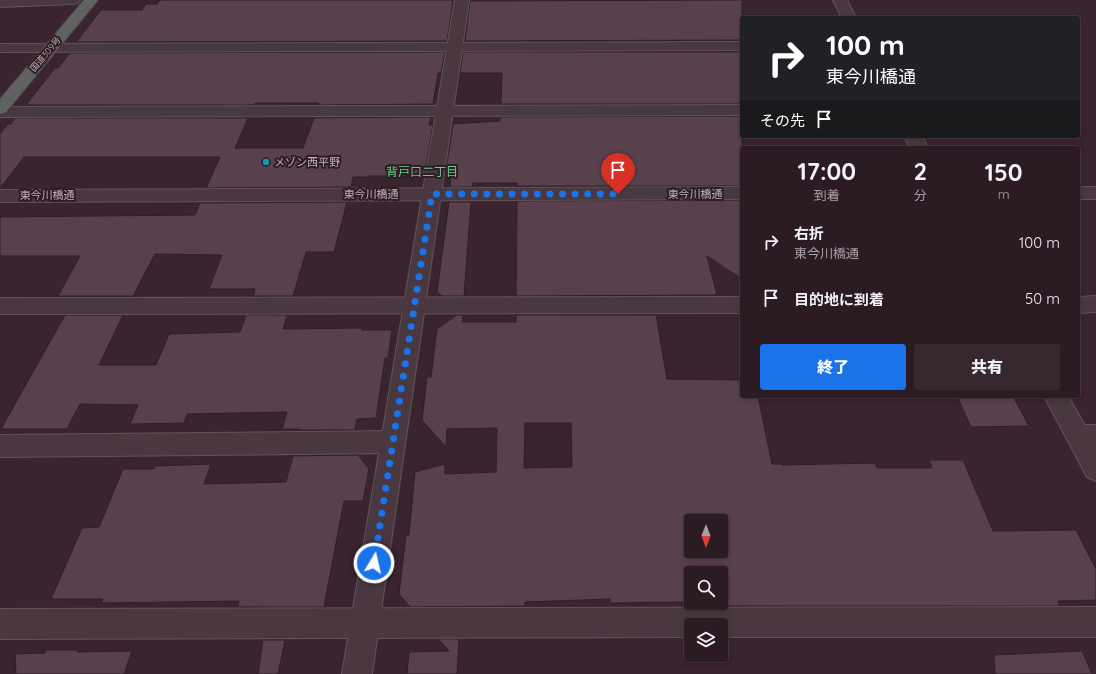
<!DOCTYPE html>
<html lang="ja">
<meta charset="utf-8">
<style>
:root{--surface:#2b1b23;--page:#372830;--text:#f1f3f6;--muted:#a6a1a6;--line:#473941;--accent:#1a73e8}
body{margin:0;font-family:Quicksand,"Noto Sans JP",sans-serif;background:var(--page);color:var(--text);height:100vh;display:flex;flex-direction:column;font-size:15px;white-space:nowrap}
*{box-sizing:border-box;margin:0}
p{font-size:13px;color:var(--muted)}
.icon{flex:none;width:22px;height:22px;fill:none;stroke:currentColor;stroke-width:2;stroke-linecap:round;stroke-linejoin:round}
.map{position:relative;flex:1;overflow:hidden}
.details{position:absolute;left:740px;top:146px;width:340px;height:252px;display:flex;flex-direction:column;background:var(--surface);border-radius:4px;box-shadow:0 2px 6px #0003,0 0 0 1px var(--line)}
.details>*{flex:none}
.banner{position:absolute;left:740px;top:16px;width:340px;height:122px;border-radius:4px;box-shadow:0 2px 6px #0003,0 0 0 1px var(--line);background:#202124;color:#fff;overflow:hidden}
.needle{width:26px;rotate:180deg}
.tools{position:absolute;left:684px;top:514px;display:grid;gap:8px}
.tools a{display:grid;place-items:center;width:44px;height:44px;border-radius:4px;background:var(--surface);box-shadow:0 2px 6px #0003,0 0 0 1px var(--line);font-size:20px}
.pin{position:absolute;display:grid;place-items:center;width:34px;height:34px;color:#fff;margin:-41px -17px;border-radius:50% 50% 50% 0;rotate:-45deg;box-shadow:0 0 4px #0007}
.pin .icon{rotate:45deg}
.me{position:absolute;width:44px;margin:-22px;rotate:9deg;stroke-linejoin:round;filter:drop-shadow(0 0 3px #0008)}
.turn{display:flex;align-items:center;gap:14px;height:84px;padding:0 20px;font-size:18px}
.turn .icon{width:52px;height:52px;stroke-width:2.5}
.turn b{display:block;font-size:28px;line-height:34px}
.then{display:flex;align-items:center;height:38px;padding:0 20px;background:#0003;gap:8px;font-size:15px}
.eta{display:flex;justify-content:space-evenly;align-items:center;height:68px;text-align:center}
.eta b{font-size:24px;font-weight:800;line-height:28px}
.cta{display:flex;gap:8px;margin-top:auto;padding:8px 20px}
.cta a{flex:1;height:46px;border-radius:4px;background:var(--accent);color:#fff;font-size:16px;font-weight:800;line-height:46px;text-align:center}
.cta a+a{background:var(--page);color:var(--text)}
ul{padding:0;list-style:none}
li{display:flex;align-items:center;gap:12px;height:56px;padding:0 20px}
li div{flex:1}
li b{display:block;font-size:15px}
li em{font-style:normal}
.map>svg:first-child{display:block}
.building{fill:#58414d;stroke:#301f27;fill-rule:evenodd}
.lines{fill:none;stroke-linecap:round;stroke-linejoin:round}
.minor-casing{stroke:#64535b;stroke-width:2}
.tertiary-casing{stroke:#64535b;stroke-width:2}
.trunk-casing{stroke:#514048;stroke-width:2}
.minor{fill:#493840;fill-rule:evenodd}
.tertiary{fill:#493840;fill-rule:evenodd}
.trunk{fill:#5f6261;fill-rule:evenodd}
.route{stroke:#1a73e8;stroke-width:7;stroke-dasharray:0 12.6}
.culture-dot{fill:#0f9aa8;stroke:#2e1d25;stroke-width:1.5}
.labels{text-anchor:middle;dominant-baseline:central;stroke-width:4;stroke-linejoin:round;paint-order:stroke}
.far-street-label{font-size:9px;fill:#c5b3bb;stroke:#2e1d25}
.poi-label{font-size:11px;fill:#c5b3bb;stroke:#2e1d25;text-anchor:start}
.street-label{font-size:11px;fill:#c5b3bb;stroke:#2e1d25}
.neighbourhood-label{font-size:12px;fill:#69ca8a;stroke:#2e1d25}
</style>
<div class="map">
<svg width="1096" height="674" viewBox="0 0 1096 674">
<rect width="100%" height="100%" fill="#39242f"/>
<!-- building -->
<path class="building" d="M160,0H450L453,1L447,41L78,42L77,41L101,10H142L146,4H157Z
M742,0V40L465,41L470,1Z
M445,52L441,73H438L433,104L318,105L319,103H255L254,105H26L55,68H58L70,53Z
M463,52H742V104H501L502,73H460Z
M742,116V186H517V183H473L472,187H450L451,176H445L453,124L500,121V117Z
M431,117L429,125H433L424,176H368V177H353L351,187L206,188L220,157H24L0,188V134L8,124H11L15,118H248L235,148H303L314,118Z
M742,200V279L707,256L717,295L516,296L517,201Z
M347,202L334,252H306L293,296H253L255,289H209L222,255L155,254L133,296H58L80,256H0V217L195,215L200,203Z
M449,202H471L464,296H442L437,292Z
M65,315H123L99,365H156L169,334L240,332L246,315H287L283,329L363,328L362,330H392L388,358H385L376,418L357,419L355,430H298L299,429H282L287,412L187,414L184,423L130,424L138,405L80,404L67,429H1Z
M457,315H463L462,322H516V315H656L667,379L742,380V396H758L772,464H781L782,465L875,463L877,468H932L929,460H963L993,531L1076,530L1096,569V600L1058,601L1060,606H698V603H721V573H691V602L610,603V599L525,602V606L410,607L399,594L406,535H409L415,472L445,464V474L496,472L497,428L447,429L446,447L422,420L427,377H431L437,329ZM525,423H571L572,467L524,468ZM691,521H721V551H691Z
M957,396H1013L1029,426L971,427Z
M358,455L369,469L363,501H344L324,607H238L239,601L101,603L103,599H51L82,528L99,527L123,469H154L155,466L211,464L204,484L286,482L293,456Z
M438,639H459L457,674H407L409,652L449,651Z
M263,640H285L278,674H258Z
M46,650H78L77,652L132,651L124,674H16L15,654L45,653Z
M1082,651L1092,674H995L994,655Z"/>
<g class="lines">
<!-- minor casing -->
<g class="minor-casing">
<path id="minor" d="M0,0H80L78,3L73,4L0,7Z
M742,42V50L0,52V44Z
M742,105V115L0,117V107Z
M742,187V199L0,202V190Z
M1078,187H1096V199H1078Z
M1096,296V312L1078,313V297Z
M742,297V313L0,314V298Z
M1079,425H1096V447H1079L1070,444L1067,436L1070,428Z
M393,431L402,434L405,442L402,450L393,453L0,457V435Z
M1096,607V637H721V625H691V637L0,639V609Z"/>
</g>
<!-- tertiary casing -->
<g class="tertiary-casing">
<path id="tertiary" d="M455,0H469L372,674H342Z
M833,0H847L856,18H842Z
M904,136H922L928,148H910Z
M1044,396H1068L1096,445V481L1087,477Z"/>
</g>
<!-- trunk casing -->
<g class="trunk-casing">
<path id="trunk" d="M84,0H98L6,112L0,114V99Z"/>
</g>
<!-- minor -->
<use href="#minor" class="minor"/>
<!-- tertiary -->
<use href="#tertiary" class="tertiary"/>
<!-- trunk -->
<use href="#trunk" class="trunk"/>
</g>
<g class="lines">
<!-- route -->
<path class="route" d="M374,563L432,194H618"/>
</g>
<!-- markers -->
<circle class="culture-dot" cx="266" cy="162" r="4"/>
<g class="labels">
<!-- far-street labels -->
<g class="far-street-label">
<text transform="translate(45 54) rotate(-50)">国道309号</text>
</g>
<!-- poi labels -->
<g class="poi-label">
<text x="274" y="162">メゾン西平野</text>
</g>
<!-- street labels -->
<g class="street-label">
<text x="371" y="194">東今川橋通</text>
<text x="695" y="194">東今川橋通</text>
<text x="47" y="195">東今川橋通</text>
</g>
<!-- neighbourhood labels -->
<g class="neighbourhood-label">
<text x="422" y="171">背戸口二丁目</text>
</g>
</g>
</svg>
<div class="tools">
<a><svg class="needle" viewBox="-14 -14 28 28"><path d="M0-13l5 13h-10z" fill="#e53935"/><path d="M0 13l5-13h-10z" fill="#a6a1a6"/></svg></a>
<a><svg class="icon" aria-label="search" viewBox="0 0 24 24"><circle cx="10" cy="10" r="6"/><path d="M15 15l6 6"/></svg></a>
<a><svg class="icon" aria-label="layers" viewBox="0 0 24 24"><path d="M12 4l9 5-9 5-9-5zM3 14l9 5 9-5"/></svg></a>
</div>
<div class="pin" style="left:618px;top:194px;background:#d93025"><svg class="icon" aria-label="arrive" viewBox="0 0 24 24"><path d="M6 21V4h12l-3 4 3 4H6"/></svg></div>
<svg class="me" style="left:374px;top:563px" viewBox="-20 -20 40 40"><circle r="17" fill="#1a73e8" stroke="#fff" stroke-width="3"/><path d="M0-11L8 9 0 5-8 9z" fill="#fff"/></svg>
<div class="banner">
<div class="turn"><svg class="icon" aria-label="right" viewBox="0 0 24 24"><path d="M7 20v-9h11M14 6l5 5-5 5"/></svg><div><b>100 m</b>東今川橋通</div></div>
<div class="then">その先<svg class="icon" aria-label="arrive" viewBox="0 0 24 24"><path d="M6 21V4h12l-3 4 3 4H6"/></svg></div>
</div>
<section class="details">
<div class="eta">
<div><b>17:00</b><p>到着</p></div>
<div><b>2</b><p>分</p></div>
<div><b>150</b><p>m</p></div>
</div>
<ul>
<li><svg class="icon" aria-label="right" viewBox="0 0 24 24"><path d="M7 20v-9h11M14 6l5 5-5 5"/></svg><div><b>右折</b><p>東今川橋通</p></div><em>100 m</em></li>
<li><svg class="icon" aria-label="arrive" viewBox="0 0 24 24"><path d="M6 21V4h12l-3 4 3 4H6"/></svg><div><b>目的地に到着</b></div><em>50 m</em></li>
</ul>
<div class="cta"><a>終了</a><a>共有</a></div>
</section>
</div>
